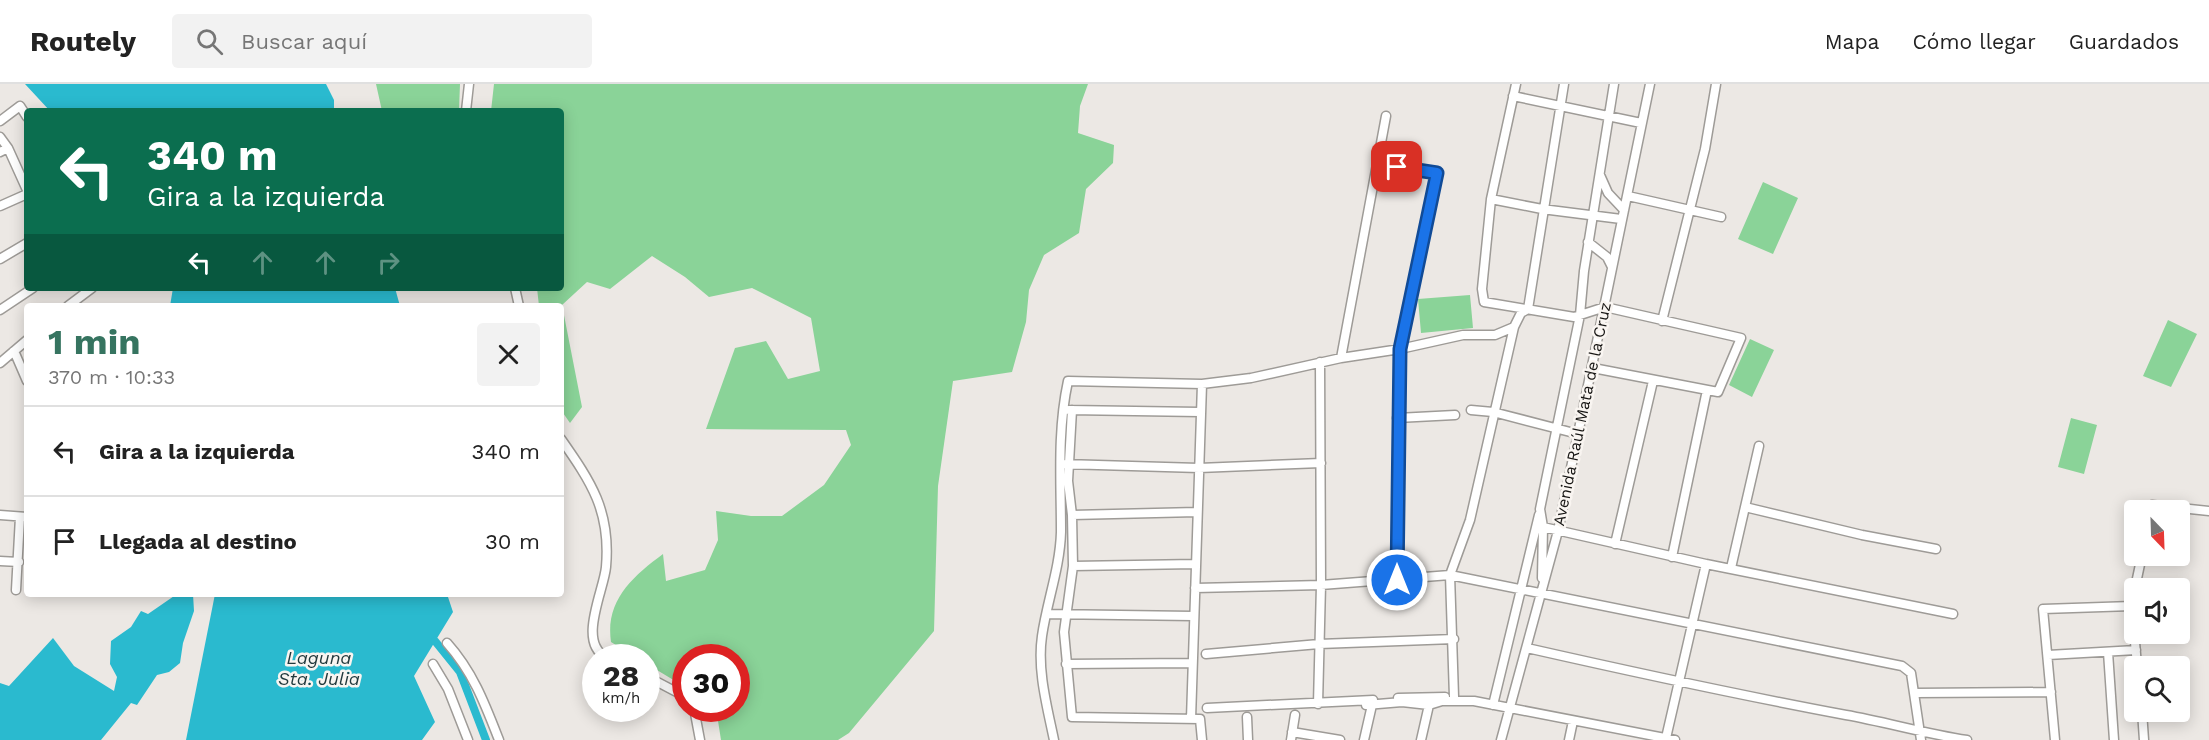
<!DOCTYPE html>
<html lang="es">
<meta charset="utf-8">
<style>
:root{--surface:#fff;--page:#f2f2f2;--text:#222;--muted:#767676;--line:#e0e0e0;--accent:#367460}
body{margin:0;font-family:"Work Sans",sans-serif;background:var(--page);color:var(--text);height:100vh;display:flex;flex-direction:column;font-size:22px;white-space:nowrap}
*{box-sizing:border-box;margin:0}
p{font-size:20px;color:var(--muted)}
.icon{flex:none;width:33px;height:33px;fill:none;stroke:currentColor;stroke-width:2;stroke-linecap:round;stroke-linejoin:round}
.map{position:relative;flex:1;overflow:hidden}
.details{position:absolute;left:24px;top:219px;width:540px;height:294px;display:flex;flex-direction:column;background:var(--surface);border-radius:6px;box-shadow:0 3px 15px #0003}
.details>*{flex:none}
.banner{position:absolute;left:24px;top:24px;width:540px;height:183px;border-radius:6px;box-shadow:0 3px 15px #0003;background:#0b6e4f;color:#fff;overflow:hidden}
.needle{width:39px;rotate:157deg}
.buttons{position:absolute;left:2124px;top:416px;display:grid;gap:12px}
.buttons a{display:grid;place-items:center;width:66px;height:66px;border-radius:6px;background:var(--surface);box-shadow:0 3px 15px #0003;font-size:30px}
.speed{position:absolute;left:582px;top:560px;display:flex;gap:12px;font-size:30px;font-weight:700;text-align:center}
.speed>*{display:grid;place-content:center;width:78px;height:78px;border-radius:50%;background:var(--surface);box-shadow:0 3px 15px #0003;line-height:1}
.speed small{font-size:15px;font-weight:400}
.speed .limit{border:9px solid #d22;background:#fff;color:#111}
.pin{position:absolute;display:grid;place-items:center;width:51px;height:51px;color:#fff;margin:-26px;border-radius:12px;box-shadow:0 3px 9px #0006}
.me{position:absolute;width:66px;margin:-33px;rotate:0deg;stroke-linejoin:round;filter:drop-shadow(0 0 4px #0008)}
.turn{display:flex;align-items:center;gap:21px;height:126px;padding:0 24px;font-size:27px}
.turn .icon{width:78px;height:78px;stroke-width:2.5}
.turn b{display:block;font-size:42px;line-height:51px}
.lanes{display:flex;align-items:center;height:57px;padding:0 24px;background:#0003;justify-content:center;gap:30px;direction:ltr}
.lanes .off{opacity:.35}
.round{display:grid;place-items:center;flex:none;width:63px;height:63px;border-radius:6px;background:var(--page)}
.headline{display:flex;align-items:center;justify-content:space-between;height:102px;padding:0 24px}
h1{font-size:36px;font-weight:700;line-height:45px;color:var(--accent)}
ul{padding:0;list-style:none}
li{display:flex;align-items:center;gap:18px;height:90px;padding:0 24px;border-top:2px solid var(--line)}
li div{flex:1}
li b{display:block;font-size:22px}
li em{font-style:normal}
header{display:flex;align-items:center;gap:36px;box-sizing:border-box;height:84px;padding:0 30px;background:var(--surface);border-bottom:2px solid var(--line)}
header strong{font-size:28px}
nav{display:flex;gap:33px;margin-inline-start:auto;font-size:21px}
.search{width:420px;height:54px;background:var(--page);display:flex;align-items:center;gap:15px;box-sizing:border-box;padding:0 21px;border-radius:6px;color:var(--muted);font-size:22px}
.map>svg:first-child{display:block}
.green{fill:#8ad398}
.water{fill:#2abacf}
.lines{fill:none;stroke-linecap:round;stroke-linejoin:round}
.canal{stroke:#2abacf;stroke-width:8}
.minor-casing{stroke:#9e9b97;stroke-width:11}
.minor{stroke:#fff;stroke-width:8}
.route-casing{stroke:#114b97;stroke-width:15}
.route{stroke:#1a73e8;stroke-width:10}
.labels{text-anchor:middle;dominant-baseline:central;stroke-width:5;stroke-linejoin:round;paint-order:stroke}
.street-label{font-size:16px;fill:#161513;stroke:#f9f5f1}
.water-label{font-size:18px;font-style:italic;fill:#22393d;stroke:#f9f5f1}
</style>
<header>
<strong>Routely</strong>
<div class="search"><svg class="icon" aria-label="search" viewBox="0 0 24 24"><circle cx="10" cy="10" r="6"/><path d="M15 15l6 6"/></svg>Buscar aquí</div>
<nav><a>Mapa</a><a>Cómo llegar</a><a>Guardados</a></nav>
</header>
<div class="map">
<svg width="2209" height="656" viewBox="0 0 2209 656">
<rect width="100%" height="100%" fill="#ece8e4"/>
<!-- green -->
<path class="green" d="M376,0H460L459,27H382Z
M494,0H1088L1080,22L1078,49L1114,61L1113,79L1086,105L1079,149L1044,171L1029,206L1026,238L1012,288L953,297L938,402L934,547L849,649L838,656H721L716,624H736V573H686L685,603L647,580L646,573H635L611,558C605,517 632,493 663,470L666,497L705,486L718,456L716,427L751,432H782L824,401L851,361L846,346L706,345L735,264L766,257L788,295L820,287L811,234L752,204L709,213L685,193L652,172L610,205L587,198L562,221L582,323L570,339L561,326V222H539L537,204H561V27H491Z
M1763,98L1798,114L1773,170L1738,155Z
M1470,211L1473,244L1421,249L1418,215Z
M2168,236L2197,250L2171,303L2143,292Z
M1750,255L1774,266L1752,313L1729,301Z
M2071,334L2097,341L2084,390L2058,383Z"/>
<!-- water -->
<path class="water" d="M25,0H326L334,16V27H50Z
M173,204H395L400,222H170Z
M177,510H193L194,527L183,559L180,579L169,588L157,591L137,621L131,619L101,656H0V599L9,602L53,554L74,582L114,607L117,593L110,580L111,557L131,543L141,527L148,530Z
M215,510H447L453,528L414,592L435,638L422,656H186Z"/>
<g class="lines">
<!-- canal -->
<path class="canal" d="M435,557L460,588L486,656"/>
<!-- minor casing -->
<g class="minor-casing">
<path id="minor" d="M1516,0L1491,115L1482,205L1484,218L1574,233L1605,223L1741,254L1718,308L1593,284
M1513,12L1641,39
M466,27L469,0
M0,37L20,22L27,33
M0,53L8,64L27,106
M0,68L8,64
M1377,80L1437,89L1400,265L1397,496
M1600,91L1608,109L1624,126
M1628,112L1721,133
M1491,115L1542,125L1621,135
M0,122L27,110
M1588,158L1607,173L1612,183
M0,175L27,159
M515,204L519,222
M68,222L92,204
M0,226L33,204
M1662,237L1705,65L1716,0
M14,267L27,297
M1341,274L1386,32
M0,279L27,256
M1069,326L1200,328
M1072,326L1068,397L1072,431L1073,482L1064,548L1072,633L1200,635L1202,656
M1471,326L1493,328L1578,350
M1397,334L1455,331
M561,355C591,398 611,427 606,483C604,506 577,559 606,573
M1064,380L1199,384L1321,379
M1745,423L1862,451L1936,465
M2151,426L2152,421L2209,427
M0,431L27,433
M1072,431L1197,428
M1543,443L1706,480L1953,530
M1615,460L1653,297
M1672,473L1707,306
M0,477L19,478
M1073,482L1196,480
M1731,484L1759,362
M1542,494L1543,443L1540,425L1580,231L1584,187L1614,0
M1195,504L1321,501L1450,491L1902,582L1911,589L1921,656
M2135,504L2142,471
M16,506L20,433
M2134,509L2132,522L2137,582
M1047,530L1193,532
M447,559C473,588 485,620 499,656
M1527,564C1633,588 1739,611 1846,631C1886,638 1926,650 1967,656
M2108,568L2114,656
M1206,570L1319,560L1454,555
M2048,571L2136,566
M433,580L448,605L468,656
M1066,580L1192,579
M646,592L686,613
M1915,609L2051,608
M1454,613L1450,491L1470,436L1514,243L1521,229L1528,225L1564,0
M1398,614L1445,613
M1318,620L1321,501L1320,278
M1366,621L1402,618L1429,621L1442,617H1474L1675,656
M1493,621L1539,431
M694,624L700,656
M1207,624L1373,616
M2142,627L2144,656
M1247,633L1248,656
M1191,635L1202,300
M1292,648L1340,656
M1666,654L1706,480
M1054,656C1047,622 1037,586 1042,552C1047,517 1060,484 1061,448C1061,397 1057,348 1068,297L1202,300L1251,294L1341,274L1400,265L1463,251H1495L1514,243
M1291,656L1295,631
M1364,656L1372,621
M1421,656L1429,621
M1501,656L1558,447L1650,0
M1569,656L1573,637
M2055,656L2043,525L2132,522"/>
</g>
<!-- minor -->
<use href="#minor" class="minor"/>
</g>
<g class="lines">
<!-- route casing -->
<g class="route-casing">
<path id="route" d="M1397,83L1437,89L1400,265L1397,496"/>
</g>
<!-- route -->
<use href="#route" class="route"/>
</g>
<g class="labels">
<!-- street labels -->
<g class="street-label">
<text transform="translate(1582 330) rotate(-78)">Avenida Raúl Mata de la Cruz</text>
</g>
<!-- water labels -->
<g class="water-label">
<text x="319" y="573">Laguna<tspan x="319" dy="21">Sta. Julia</tspan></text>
</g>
</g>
</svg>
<div class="buttons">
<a><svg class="needle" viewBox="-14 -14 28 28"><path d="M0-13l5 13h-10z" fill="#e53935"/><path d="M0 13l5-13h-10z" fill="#767676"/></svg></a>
<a><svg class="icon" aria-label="sound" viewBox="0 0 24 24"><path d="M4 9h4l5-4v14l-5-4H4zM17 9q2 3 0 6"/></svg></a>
<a><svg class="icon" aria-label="search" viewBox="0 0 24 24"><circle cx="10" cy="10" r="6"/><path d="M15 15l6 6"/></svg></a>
</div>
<div class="speed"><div>28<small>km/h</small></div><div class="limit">30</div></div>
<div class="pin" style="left:1397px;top:83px;background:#d93025"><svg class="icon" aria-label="arrive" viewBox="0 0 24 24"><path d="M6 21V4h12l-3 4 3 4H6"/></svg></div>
<svg class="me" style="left:1397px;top:496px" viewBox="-20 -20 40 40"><circle r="17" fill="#1a73e8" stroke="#fff" stroke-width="3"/><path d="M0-11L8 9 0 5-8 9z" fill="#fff"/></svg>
<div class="banner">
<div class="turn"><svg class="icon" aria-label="left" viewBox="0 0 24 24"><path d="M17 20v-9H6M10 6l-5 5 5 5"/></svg><div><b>340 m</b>Gira a la izquierda</div></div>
<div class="lanes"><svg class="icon" aria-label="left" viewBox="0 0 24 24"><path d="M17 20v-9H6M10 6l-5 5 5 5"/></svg><svg class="icon off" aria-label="ahead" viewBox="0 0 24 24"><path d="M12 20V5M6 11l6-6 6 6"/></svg><svg class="icon off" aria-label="ahead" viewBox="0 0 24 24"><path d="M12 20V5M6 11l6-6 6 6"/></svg><svg class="icon off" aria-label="right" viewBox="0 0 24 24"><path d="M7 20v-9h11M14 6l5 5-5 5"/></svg></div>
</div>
<section class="details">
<div class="headline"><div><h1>1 min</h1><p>370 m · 10:33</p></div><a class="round"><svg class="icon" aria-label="close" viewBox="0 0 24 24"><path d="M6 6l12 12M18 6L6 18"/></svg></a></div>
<ul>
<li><svg class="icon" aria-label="left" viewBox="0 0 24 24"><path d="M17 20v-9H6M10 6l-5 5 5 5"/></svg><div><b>Gira a la izquierda</b></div><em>340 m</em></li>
<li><svg class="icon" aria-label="arrive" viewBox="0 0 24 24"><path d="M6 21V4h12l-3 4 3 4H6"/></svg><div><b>Llegada al destino</b></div><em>30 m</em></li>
</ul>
</section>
</div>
